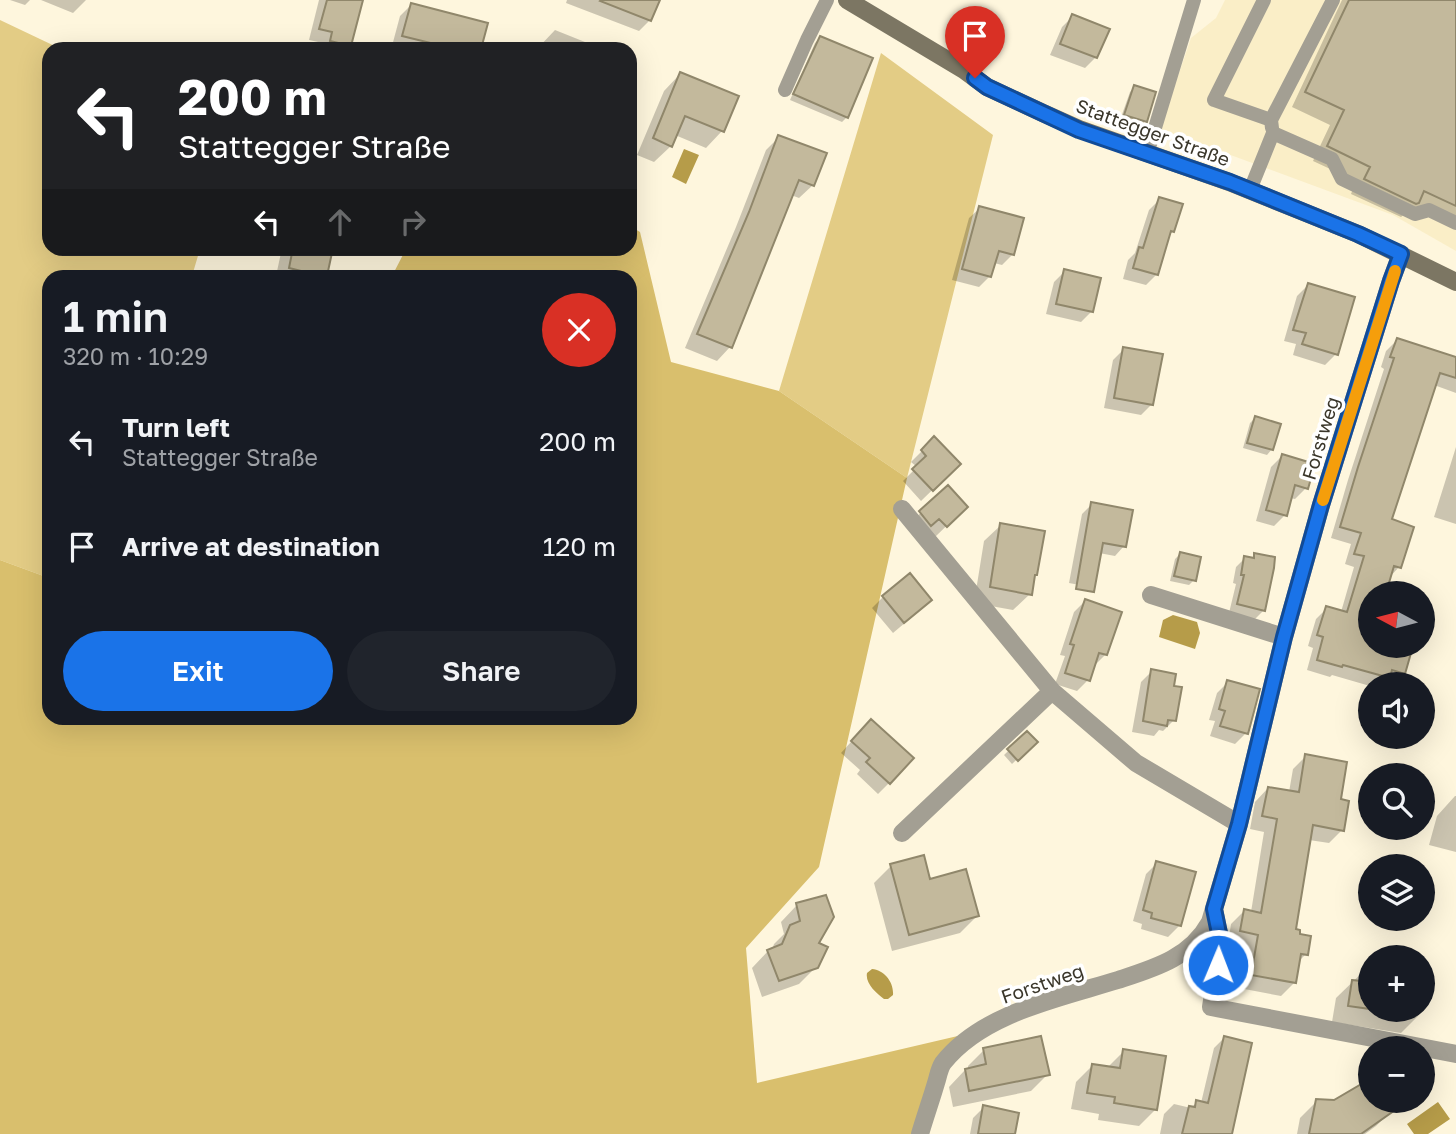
<!DOCTYPE html>
<meta charset="utf-8">
<style>
:root{--surface:#171b24;--page:#20242c;--text:#f1f3f6;--muted:#9ea1a6;--accent:#1a73e8}
body{margin:0;font-family:"Golos Text",sans-serif;background:var(--page);color:var(--text);height:100vh;display:flex;flex-direction:column;font-size:26px;white-space:nowrap}
*{box-sizing:border-box;margin:0}
p{font-size:23px;color:var(--muted)}
.icon{flex:none;width:38px;height:38px;fill:none;stroke:currentColor;stroke-width:2;stroke-linecap:round;stroke-linejoin:round}
.map{position:relative;flex:1;overflow:hidden}
.drawer{position:absolute;left:42px;top:270px;width:595px;height:455px;display:flex;flex-direction:column;background:var(--surface);border-radius:21px;box-shadow:0 7px 28px #0002}
.drawer>*{flex:none}
.top-card{position:absolute;left:42px;top:42px;width:595px;height:214px;border-radius:21px;box-shadow:0 7px 28px #0002;background:#202124;color:#fff;overflow:hidden}
.needle{width:46px;rotate:277deg}
.controls{position:absolute;left:1358px;top:581px;display:grid;gap:14px}
.controls a{display:grid;place-items:center;width:77px;height:77px;border-radius:50%;background:var(--surface);box-shadow:0 7px 28px #0002;font-size:35px}
.pin{position:absolute;display:grid;place-items:center;width:60px;height:60px;color:#fff;margin:-72px -30px;border-radius:50% 50% 50% 0;rotate:-45deg;box-shadow:0 0 7px #0007}
.pin .icon{rotate:45deg}
.me{position:absolute;width:77px;margin:-38px;rotate:1deg;stroke-linejoin:round;filter:drop-shadow(0 0 5px #0008)}
.turn{display:flex;align-items:center;gap:24px;height:147px;padding:0 21px;font-size:32px}
.turn .icon{width:91px;height:91px;stroke-width:2.5}
.turn b{display:block;font-size:49px;line-height:60px}
.lanes{display:flex;align-items:center;height:66px;padding:0 21px;background:#0003;justify-content:center;gap:35px;direction:ltr}
.lanes .off{opacity:.35}
.round{display:grid;place-items:center;flex:none;width:74px;height:74px;border-radius:37px;background:var(--page)}
.head{display:flex;align-items:center;justify-content:space-between;height:119px;padding:0 21px}
h1{font-size:42px;font-weight:600;line-height:52px}
.primary-button{display:flex;gap:14px;margin-top:auto;padding:14px 21px}
.primary-button a{flex:1;height:80px;border-radius:42px;background:var(--accent);color:#fff;font-size:28px;font-weight:600;line-height:80px;text-align:center}
.primary-button a+a{background:var(--page);color:var(--text)}
ul{padding:0;list-style:none}
li{display:flex;align-items:center;gap:21px;height:105px;padding:0 21px}
li div{flex:1}
li b{display:block;font-size:26px}
li em{font-style:normal}
.map>svg:first-child{display:block}
.built{fill:#faeec7}
.green{fill:#e3cc85}
.forest{fill:#d9bf6d}
.water{fill:#b69c49}
.shadow{fill:#0003}
.building{fill:#c3b99c;stroke:#90876b;stroke-width:2}
.lines{fill:none;stroke-linecap:round;stroke-linejoin:round}
.lane{stroke:#a39f93;stroke-width:14}
.street{stroke:#a39f93;stroke-width:18}
.secondary{stroke:#7c7663;stroke-width:18}
.route-casing{stroke:#114b97;stroke-width:18}
.route{stroke:#1a73e8;stroke-width:12}
.slow{stroke:#f59e0b;stroke-width:12}
.labels{text-anchor:middle;dominant-baseline:central;stroke-width:7;stroke-linejoin:round;paint-order:stroke}
.street-label{font-size:19px;fill:#3a362a;stroke:#fff}
</style>
<div class="map">
<svg width="1456" height="1134" viewBox="0 0 1456 1134">
<rect width="100%" height="100%" fill="#fef6dd"/>
<!-- built -->
<path class="built" d="M1225,0H1456V251L1393,215L1160,129L1191,38L1216,18Z"/>
<!-- green -->
<path class="green" d="M0,20L61,49H49V248L200,249L192,276H49V578L0,560Z
M881,53L993,135L907,478L779,391Z"/>
<!-- forest -->
<path class="forest" d="M630,226L640,232L671,362L779,391L907,478L819,867L746,948L757,1083L962,1035L917,1134H0V560L49,578V718H630V276H392L406,249L630,248Z"/>
<!-- water -->
<path class="water" d="M684,149L699,155L686,184L672,177Z
M1173,615L1197,622L1200,633L1195,649L1159,637L1163,620Z
M872,969C884,970 894,982 893,995L888,999H884C876,993 865,983 867,973Z
M1438,1102L1450,1119L1428,1134H1414L1407,1124Z"/>
<!-- shadow -->
<path class="shadow" d="M10,0H30L25,5Z
M41,0H86L73,13Z
M319,0H361L349,45L346,49H321L323,43L309,40Z
M567,0H658L650,20L639,31L566,3Z
M1342,0H1456V227L1413,207L1401,217L1351,194L1356,181L1313,161L1330,125L1292,107Z
M411,5L479,49H403L392,46L400,16Z
M1073,16L1096,57L1085,68L1050,55L1062,27Z
M555,30L585,42L583,49H537Z
M820,38L847,117L842,122L790,100L815,43Z
M680,74L737,97L722,131L706,148L675,135L671,146L654,162L637,155L664,91Z
M1135,87L1145,121L1140,126L1120,120L1130,92Z
M779,137L813,185L799,198L791,195L730,347L717,361L685,348L736,227L766,150Z
M1160,199L1173,231L1168,236L1157,274L1146,285L1123,279L1128,260L1135,253L1149,210Z
M980,208L1013,254L1002,265L994,263L990,276L979,287L952,280L969,218Z
M282,248H331L325,276H276Z
M1065,271L1092,311L1081,322L1046,314L1054,282Z
M1308,285L1336,354L1325,365L1293,355L1296,344L1284,341L1297,296Z
M1397,340L1456,359V393L1434,385L1389,521L1399,567L1388,579L1384,593H1370V646H1405L1404,673L1393,684L1384,681L1382,684H1370V686L1332,675L1330,677L1307,670L1313,648L1308,646L1316,619L1327,608L1341,612L1354,567L1345,564L1351,544L1331,538L1348,480L1384,369L1381,367L1386,351Z
M1124,349L1152,404L1141,415L1104,408L1113,360Z
M1255,418L1272,449L1267,455L1243,448L1250,423Z
M934,439L959,464L921,501L903,481L917,467L911,462Z
M1456,447V524L1434,517Z
M1282,456L1306,488L1295,499L1290,498L1285,515L1274,526L1256,521L1271,467Z
M948,487L966,507L935,537L909,524Z
M1092,504L1124,546L1115,556L1099,553L1085,586L1069,583L1082,514Z
M1001,525L1030,594L1013,610L974,603L984,541Z
M1180,554L1194,580L1189,585L1170,581L1175,559Z
M1255,555L1264,610L1255,619L1229,613L1236,584L1233,583L1236,567L1245,558L1250,559Z
M883,597L919,611L893,633L872,608Z
M1085,601L1106,654L1095,665L1088,680L1077,691L1055,684L1065,656L1060,655L1074,612Z
M1152,671L1172,687L1174,720L1163,731L1159,730L1154,736L1132,732L1141,682Z
M1228,682L1246,733L1235,744L1210,736L1215,721L1209,720L1217,693Z
M860,732L889,783L878,794L857,774L860,770L841,753Z
M1027,733L1035,742L1012,764L1004,755Z
M1306,756L1339,800L1342,830L1329,843L1309,840L1294,930L1306,954L1298,962L1295,982L1281,996L1239,988L1246,948L1228,944L1231,924L1244,911L1251,912L1264,832L1250,829L1255,802L1268,788L1289,792L1293,769Z
M1455,796H1456V852L1429,845L1437,816Z
M1157,863L1179,926L1168,937L1141,929L1142,924L1133,921L1146,874Z
M891,866L929,881L977,916L960,933L892,951L874,883Z
M797,905L817,944L816,967L799,984L762,997L752,968L768,951L772,950L774,944L784,934L781,922Z
M1370,965V1010H1419L1418,1016L1401,1033L1332,1022L1336,998Z
M1224,1038L1230,1134H1160L1164,1114L1174,1104L1191,1108L1197,1102L1201,1103L1214,1048Z
M984,1050L1048,1074L1031,1091L953,1107L949,1087L965,1070H968V1066Z
M1124,1051L1155,1110L1139,1126L1098,1120L1099,1114L1071,1109L1076,1082L1092,1066L1107,1068Z
M1370,1081V1101H1386L1393,1109L1376,1126L1365,1134H1297L1300,1118L1317,1101L1334,1102Z
M984,1107L1013,1134H970L973,1118Z"/>
<!-- building -->
<path class="building" d="M327,0H363L351,46L330,41L332,32L319,29Z
M601,0H660L651,21L600,1Z
M1349,0H1456V206L1424,191L1419,203L1416,204L1364,179L1370,167L1327,146L1344,110L1305,92Z
M411,3L488,23L481,49H455L402,36Z
M1072,14L1110,29L1097,58L1060,44Z
M820,36L873,58L848,118L793,94Z
M680,72L739,96L724,132L685,116L672,147L653,138Z
M1134,85L1156,92L1147,122L1124,115Z
M778,135L827,153L814,186L799,180L732,348L697,334L749,212Z
M1159,197L1183,204L1174,232L1171,231L1158,275L1133,268L1139,247L1143,248Z
M979,206L1024,218L1014,255L999,251L991,277L962,269Z
M293,248H333L327,276H299L301,271L289,268Z
M1064,269L1101,278L1093,312L1056,304Z
M1308,283L1355,297L1338,355L1302,344L1306,333L1293,330Z
M1397,338L1456,357V378L1440,373L1392,519L1414,527L1401,568L1394,566L1386,593H1370V646H1413L1405,674L1392,670L1390,678L1343,665L1342,667L1317,660L1323,637L1317,635L1326,606L1347,612L1364,556L1354,554L1361,533L1340,527L1358,467L1394,358L1390,357Z
M1123,347L1163,354L1153,405L1114,398Z
M1255,416L1281,424L1273,450L1247,443Z
M934,436L961,464L933,491L912,469L926,456L921,450Z
M1282,454L1315,464L1308,489L1295,485L1287,516L1266,510Z
M948,485L968,507L947,527L939,519L931,526L919,511Z
M1091,502L1133,510L1126,547L1103,543L1094,592L1076,589Z
M1000,523L1045,531L1037,575H1035L1032,595L990,587Z
M1180,552L1201,557L1196,581L1174,576Z
M1254,553L1275,557L1274,568L1265,611L1237,604L1244,575H1241L1244,556L1254,558Z
M910,573L932,600L904,623L882,596Z
M1085,599L1122,612L1107,655L1099,653L1090,681L1065,673L1074,645L1070,644Z
M1151,669L1176,674L1174,686L1182,687L1176,721L1168,720L1167,726L1143,721Z
M1227,680L1260,689L1248,734L1220,726L1225,711L1219,709Z
M871,719L914,758L890,784L866,762L870,758L851,741Z
M1027,731L1038,742L1018,761L1007,749Z
M1305,754L1347,762L1341,799L1349,801L1344,831L1313,825L1296,929L1300,930V934L1311,936L1308,955L1301,954L1296,983L1251,975L1258,935L1240,931L1244,909L1261,913L1277,819L1262,816L1268,787L1299,792Z
M924,855L930,879L966,869L979,916L909,935L890,864Z
M1156,861L1196,872L1181,926L1151,918L1152,913L1143,910Z
M826,895L834,917L819,943L828,947L818,968L779,981L767,950L782,944L790,925L800,921L796,903Z
M1352,980L1370,982V1009L1348,1006Z
M1041,1036L1050,1075L969,1091L965,1069L986,1064L983,1048Z
M1224,1036L1252,1043L1232,1134H1182L1189,1106L1195,1107L1196,1100L1208,1103Z
M1123,1049L1166,1056L1157,1110L1114,1103L1115,1097L1087,1093L1092,1064L1120,1068Z
M1370,1079V1101H1408L1361,1134H1309L1316,1099L1334,1100Z
M983,1105L1019,1113L1015,1134H978Z"/>
<g class="lines">
<!-- lane -->
<path class="lane" d="M1264,0L1214,100L1271,120
M785,90L807,40L827,0
M1272,128L1271,120L1333,0
M1147,154L1194,0
M1250,190L1273,133L1332,159L1342,179L1415,214L1429,210L1456,223"/>
<!-- street -->
<path class="street" d="M902,509L1052,691
M1151,595L1284,637
M902,833L1052,691L1136,763L1239,824
M1214,909L1221,943L1211,1007L1456,1054
M920,1134C925,1117 931,1100 936,1083C938,1077 939,1069 943,1063C982,1013 1060,998 1118,980C1155,968 1190,958 1210,922L1239,824L1284,637L1321,505L1391,281L1401,254"/>
<!-- secondary -->
<path class="secondary" d="M847,0L964,70L987,87L1043,113L1079,129L1229,182L1311,215L1358,234L1456,282"/>
</g>
<g class="lines">
<!-- route casing -->
<g class="route-casing">
<path id="route" d="M975,78L987,87L1079,130L1230,182L1358,234L1401,254L1391,281L1321,505L1284,637L1239,824L1214,909L1221,943L1218,965"/>
</g>
<!-- route -->
<use href="#route" class="route"/>
<!-- slow -->
<path class="slow" d="M1323,500L1395,271"/>
</g>
<g class="labels">
<!-- street labels -->
<g class="street-label">
<text transform="translate(1153 132) rotate(20)">Stattegger Straße</text>
<text transform="translate(1320 438) rotate(-73)">Forstweg</text>
<text transform="translate(1042 983) rotate(-19)">Forstweg</text>
</g>
</g>
</svg>
<div class="controls">
<a><svg class="needle" viewBox="-14 -14 28 28"><path d="M0-13l5 13h-10z" fill="#e53935"/><path d="M0 13l5-13h-10z" fill="#9ea1a6"/></svg></a>
<a><svg class="icon" aria-label="sound" viewBox="0 0 24 24"><path d="M4 9h4l5-4v14l-5-4H4zM17 9q2 3 0 6"/></svg></a>
<a><svg class="icon" aria-label="search" viewBox="0 0 24 24"><circle cx="10" cy="10" r="6"/><path d="M15 15l6 6"/></svg></a>
<a><svg class="icon" aria-label="layers" viewBox="0 0 24 24"><path d="M12 4l9 5-9 5-9-5zM3 14l9 5 9-5"/></svg></a>
<a>+</a>
<a>−</a>
</div>
<div class="pin" style="left:975px;top:78px;background:#d93025"><svg class="icon" aria-label="arrive" viewBox="0 0 24 24"><path d="M6 21V4h12l-3 4 3 4H6"/></svg></div>
<svg class="me" style="left:1218px;top:965px" viewBox="-20 -20 40 40"><circle r="17" fill="#1a73e8" stroke="#fff" stroke-width="3"/><path d="M0-11L8 9 0 5-8 9z" fill="#fff"/></svg>
<div class="top-card">
<div class="turn"><svg class="icon" aria-label="left" viewBox="0 0 24 24"><path d="M17 20v-9H6M10 6l-5 5 5 5"/></svg><div><b>200 m</b>Stattegger Straße</div></div>
<div class="lanes"><svg class="icon" aria-label="left" viewBox="0 0 24 24"><path d="M17 20v-9H6M10 6l-5 5 5 5"/></svg><svg class="icon off" aria-label="ahead" viewBox="0 0 24 24"><path d="M12 20V5M6 11l6-6 6 6"/></svg><svg class="icon off" aria-label="right" viewBox="0 0 24 24"><path d="M7 20v-9h11M14 6l5 5-5 5"/></svg></div>
</div>
<section class="drawer">
<div class="head"><div><h1>1 min</h1><p>320 m · 10:29</p></div><a class="round" style="background:#d93025;color:#fff"><svg class="icon" aria-label="close" viewBox="0 0 24 24"><path d="M6 6l12 12M18 6L6 18"/></svg></a></div>
<ul>
<li><svg class="icon" aria-label="left" viewBox="0 0 24 24"><path d="M17 20v-9H6M10 6l-5 5 5 5"/></svg><div><b>Turn left</b><p>Stattegger Straße</p></div><em>200 m</em></li>
<li><svg class="icon" aria-label="arrive" viewBox="0 0 24 24"><path d="M6 21V4h12l-3 4 3 4H6"/></svg><div><b>Arrive at destination</b></div><em>120 m</em></li>
</ul>
<div class="primary-button"><a>Exit</a><a>Share</a></div>
</section>
</div>
